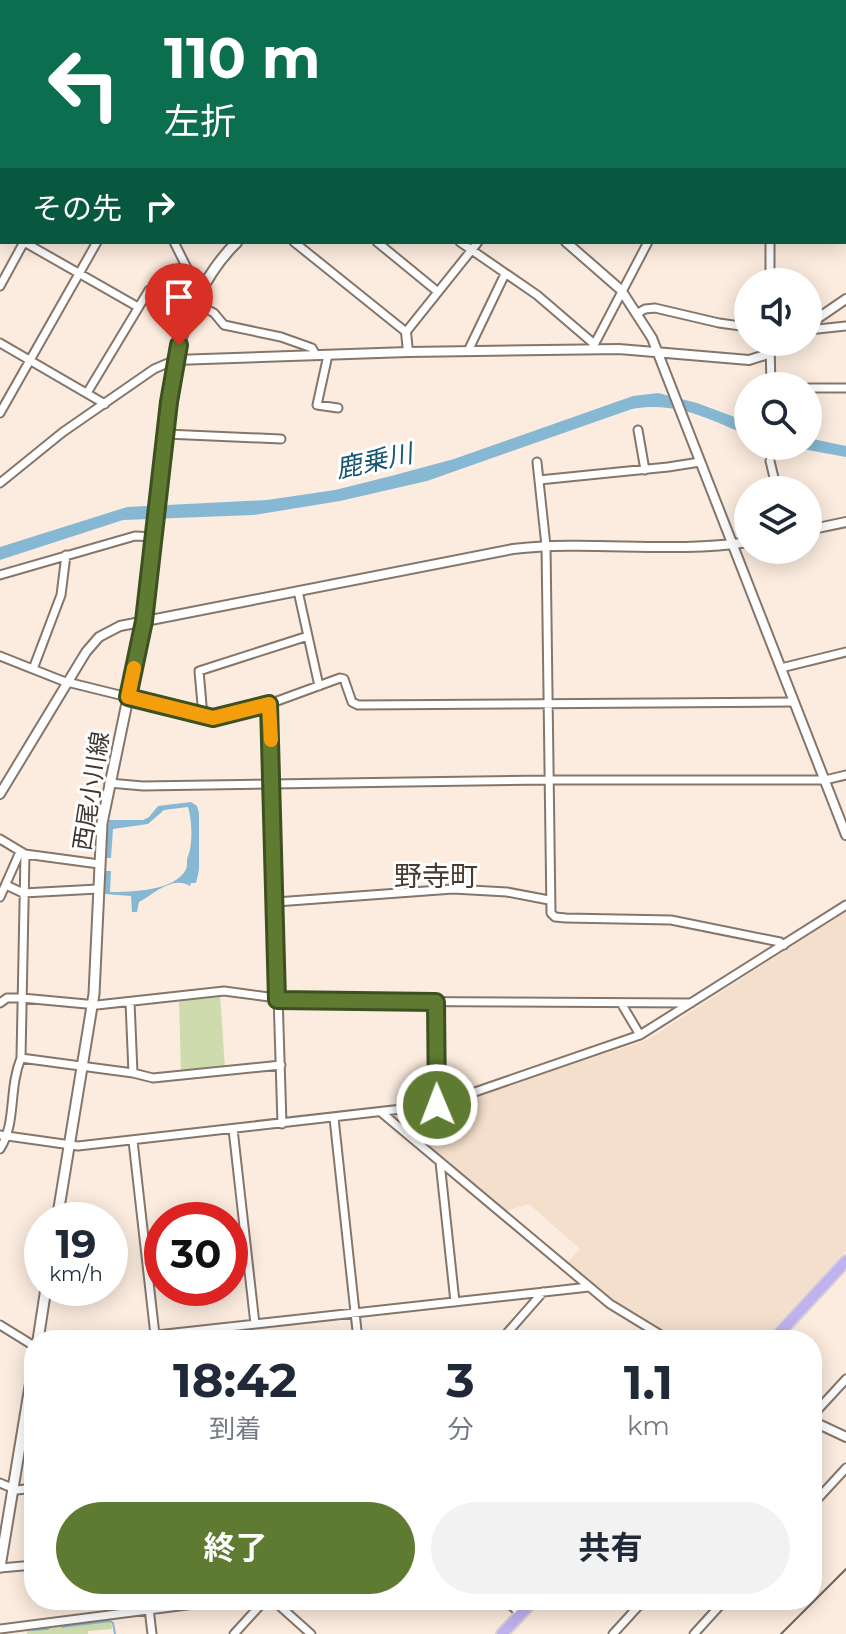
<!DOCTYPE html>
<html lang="ja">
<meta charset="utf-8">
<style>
:root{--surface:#fff;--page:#f2f2f3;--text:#1f2937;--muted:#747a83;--accent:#5e7b31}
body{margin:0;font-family:Montserrat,"Noto Sans JP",sans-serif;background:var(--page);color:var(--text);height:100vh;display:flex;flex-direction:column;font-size:30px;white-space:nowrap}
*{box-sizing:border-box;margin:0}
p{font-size:26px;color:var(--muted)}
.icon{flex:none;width:44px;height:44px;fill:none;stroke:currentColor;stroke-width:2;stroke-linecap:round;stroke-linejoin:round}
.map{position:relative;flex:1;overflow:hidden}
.sheet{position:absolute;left:24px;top:1330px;width:798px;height:280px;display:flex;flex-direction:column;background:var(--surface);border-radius:32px;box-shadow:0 4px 20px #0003}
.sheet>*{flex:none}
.hud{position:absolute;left:0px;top:0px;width:846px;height:244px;box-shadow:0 4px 20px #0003;background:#0b6e4f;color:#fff;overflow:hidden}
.controls{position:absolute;left:734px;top:268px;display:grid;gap:16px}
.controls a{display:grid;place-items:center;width:88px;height:88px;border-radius:50%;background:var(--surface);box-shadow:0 4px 20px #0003;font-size:40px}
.speed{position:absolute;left:24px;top:1202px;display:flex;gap:16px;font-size:40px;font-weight:700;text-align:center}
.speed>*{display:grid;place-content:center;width:104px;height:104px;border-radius:50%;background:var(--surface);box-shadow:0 4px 20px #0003;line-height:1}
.speed small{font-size:20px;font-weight:400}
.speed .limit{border:12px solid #d22;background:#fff;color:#111}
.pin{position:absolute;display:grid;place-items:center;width:68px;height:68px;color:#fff;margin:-82px -34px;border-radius:50% 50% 50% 0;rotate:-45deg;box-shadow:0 0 8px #0007}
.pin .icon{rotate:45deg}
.me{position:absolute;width:88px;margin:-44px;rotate:359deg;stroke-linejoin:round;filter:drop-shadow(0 0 6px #0008)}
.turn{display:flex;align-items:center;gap:28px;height:168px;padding:0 32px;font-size:36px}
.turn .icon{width:104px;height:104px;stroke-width:2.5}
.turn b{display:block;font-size:56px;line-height:68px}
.then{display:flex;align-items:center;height:76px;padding:0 32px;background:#0003;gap:16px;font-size:30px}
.eta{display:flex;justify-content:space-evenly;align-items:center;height:136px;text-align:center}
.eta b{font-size:48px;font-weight:700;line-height:56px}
.button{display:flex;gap:16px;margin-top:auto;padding:16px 32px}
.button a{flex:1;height:92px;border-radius:48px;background:var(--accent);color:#fff;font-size:32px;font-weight:700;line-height:92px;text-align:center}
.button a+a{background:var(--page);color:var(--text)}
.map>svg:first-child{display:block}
.built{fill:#f4decc}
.green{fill:#cddbad}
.water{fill:#87b8d3}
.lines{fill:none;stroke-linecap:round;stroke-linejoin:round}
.stream{stroke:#87b8d3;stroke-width:2}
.minor-casing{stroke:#84766b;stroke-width:11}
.tertiary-casing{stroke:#84766b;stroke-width:12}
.secondary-casing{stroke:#84766b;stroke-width:13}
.primary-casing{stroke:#d5d3d2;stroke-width:14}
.minor{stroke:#fff;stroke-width:7}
.tertiary{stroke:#fff;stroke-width:8}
.secondary{stroke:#fff;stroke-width:9}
.primary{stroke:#c0b1ef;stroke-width:10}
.rail{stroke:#6d645d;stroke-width:2}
.route-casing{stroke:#3d5020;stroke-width:20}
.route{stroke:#5e7b31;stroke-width:14}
.slow{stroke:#f59e0b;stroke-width:14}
.labels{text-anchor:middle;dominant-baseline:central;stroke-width:6;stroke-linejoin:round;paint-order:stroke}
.street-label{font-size:24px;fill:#3e3833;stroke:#fff}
.water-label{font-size:26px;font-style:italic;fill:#185671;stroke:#fff}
.quarter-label{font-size:28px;fill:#483b31;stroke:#fff}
</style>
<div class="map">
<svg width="846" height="1634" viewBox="0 0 846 1634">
<rect width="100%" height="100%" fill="#fcecdf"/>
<!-- built -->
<path class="built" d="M846,911V1250L763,1340H680L624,1308L567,1263L580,1249L529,1204L505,1211L398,1122L647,1040Z"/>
<!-- green -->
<path class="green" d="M220,994L225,1069L181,1073L179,999Z
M111,1620L112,1629L88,1631V1634H27V1629Z"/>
<!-- water -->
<path class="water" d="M658,393L697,403L748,422V435C707,419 677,401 632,409L427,481L340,501L254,515L123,520L0,560V547L127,507L267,500L335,490L391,476L454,459L633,396Z
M808,438L846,446V457L786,446H808Z
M191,802L197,806L199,813V870L196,883H191L190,886C172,875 154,894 139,902L137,912H132L131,896L105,894V871H111L110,892C131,892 176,891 186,869C188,865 186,860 188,856C193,844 192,820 188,807L164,810L148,824L113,829L111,858H103L109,820H143L149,817L158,806Z"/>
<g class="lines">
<!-- stream -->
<path class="stream" d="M62,1627L110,1621L113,1623L115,1634
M33,1630L48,1629"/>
<!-- minor casing -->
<g class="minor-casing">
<path id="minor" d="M95,0L99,2
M204,0L210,2
M350,0L352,2
M427,0L429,2
M715,0L719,2
M52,2L53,0
M155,2L156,0
M250,2L251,0
M330,2L333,0
M777,2L778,0
M0,4L2,5
M0,42L2,45
M844,44H846
M0,54L2,53
M0,105L2,103
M0,111L2,112
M844,130H846
M0,157L2,159
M844,223L846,222
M0,228L2,230
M24,242L138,307
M174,242L200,294
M294,242L406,332L478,242
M377,242L438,292
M460,242L537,295L593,343
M770,282V242
M0,286L24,242
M638,313L645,309L655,308L719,323L748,327
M808,330L846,326
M770,342L771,386
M0,343L105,404
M593,347L648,242
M468,351L505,274
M328,355L317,405L338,408
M808,388H846
M87,393L149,290L199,305L214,313L224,325L281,337L312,348L316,355
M0,413L97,242
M638,430L645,470
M166,434L281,439
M770,461L777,490
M537,462L546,546L551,913L555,917L566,918L671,920L780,942L784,945
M539,480L668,467L700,462
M0,483L63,432L154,369L175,360
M0,575L135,536L155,537
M298,591L319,686
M0,656L63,681L213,718L269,704L340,678L344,679L352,702L358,705L794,702
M781,668L846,652
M33,669L61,595L66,555
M269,704L282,1124
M203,716L199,671L308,636
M109,783L143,786L549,780H825L846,775
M0,839L25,854L99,864
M6,885L23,893L98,889
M0,897L20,852
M276,902L453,889L507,892L549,900
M436,1002L437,1105
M0,1003L7,998H22L97,1005L224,991L299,1001L691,1003
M621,1003L640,1035
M21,1058L133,1073L130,1002
M133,1073L153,1078L281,1065
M382,1113L610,1304L669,1340
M334,1118L358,1340
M233,1129L255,1324
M0,1135L78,1146L437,1105L640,1035L846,905
M133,1141L155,1335
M0,1149C17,1122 8,1090 21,1058L25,854
M440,1162L455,1302
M0,1325L34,1346
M111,1340L589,1287
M501,1340L543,1292
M812,1416L846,1379
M0,1483L17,1490L34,1488
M812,1505L846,1468
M0,1568L34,1565
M148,1600L152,1634
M273,1600L311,1634
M505,1600L521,1614
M0,1629L226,1600
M234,1634L265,1600
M613,1634L644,1600
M694,1634L725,1600"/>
</g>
<!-- tertiary casing -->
<g class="tertiary-casing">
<path id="tertiary" d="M566,242L621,290L652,338L846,835
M808,325L846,299
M406,332L408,352
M175,360L408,352L619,349L749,360L765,355L783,342
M808,530L846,522
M0,794L86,652L99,637L120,626L513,549C591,540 670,554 748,542
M812,1421L846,1437"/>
</g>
<!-- secondary casing -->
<g class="secondary-casing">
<path id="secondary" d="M615,2L619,0
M57,1220L94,994L102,823L144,621L175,360C186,318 205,273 237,242
M38,1340L46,1288
M0,1567L34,1362"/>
</g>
<!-- primary casing -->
<g class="primary-casing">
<path id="primary" d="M773,1340L846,1261
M502,1634L534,1600"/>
</g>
<!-- minor -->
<use href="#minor" class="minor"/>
<!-- tertiary -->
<use href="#tertiary" class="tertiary"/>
<!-- secondary -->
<use href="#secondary" class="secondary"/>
<!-- primary -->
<use href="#primary" class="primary"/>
<!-- rail -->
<path class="rail" d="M781,1634L846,1569"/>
</g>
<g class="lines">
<!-- route casing -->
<g class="route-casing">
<path id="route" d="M179,345L169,402L144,621L128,697L213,718L269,704L277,1000L436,1002L437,1105"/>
</g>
<!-- route -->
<use href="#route" class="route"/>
<!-- slow -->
<path class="slow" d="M134,668L128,697L133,698L213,718L269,704L271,740"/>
</g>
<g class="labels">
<!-- street labels -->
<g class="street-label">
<text transform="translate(91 791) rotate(-81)">西尾小川線</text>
</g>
<!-- water labels -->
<g class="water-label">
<text transform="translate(374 461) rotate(-12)">鹿乗川</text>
</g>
<!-- quarter labels -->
<g class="quarter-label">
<text x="436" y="876">野寺町</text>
</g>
</g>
</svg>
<div class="controls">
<a><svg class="icon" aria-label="sound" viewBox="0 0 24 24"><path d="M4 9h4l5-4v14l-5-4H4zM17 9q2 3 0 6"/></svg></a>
<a><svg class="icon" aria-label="search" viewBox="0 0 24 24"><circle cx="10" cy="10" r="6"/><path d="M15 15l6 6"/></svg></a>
<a><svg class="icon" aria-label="layers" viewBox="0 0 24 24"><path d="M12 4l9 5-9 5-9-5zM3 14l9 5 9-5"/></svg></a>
</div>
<div class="speed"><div>19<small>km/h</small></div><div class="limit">30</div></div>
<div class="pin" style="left:179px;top:345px;background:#d93025"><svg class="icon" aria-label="arrive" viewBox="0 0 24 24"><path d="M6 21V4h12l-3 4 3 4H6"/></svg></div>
<svg class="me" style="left:437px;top:1105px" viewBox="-20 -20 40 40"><circle r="17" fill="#5e7b31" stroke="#fff" stroke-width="3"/><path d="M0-11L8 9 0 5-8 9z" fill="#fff"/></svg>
<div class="hud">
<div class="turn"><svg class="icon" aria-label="left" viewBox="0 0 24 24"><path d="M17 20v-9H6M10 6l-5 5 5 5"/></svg><div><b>110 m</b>左折</div></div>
<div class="then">その先<svg class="icon" aria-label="right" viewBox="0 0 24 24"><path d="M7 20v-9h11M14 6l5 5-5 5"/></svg></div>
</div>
<section class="sheet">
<div class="eta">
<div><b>18:42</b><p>到着</p></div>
<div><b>3</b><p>分</p></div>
<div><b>1.1</b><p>km</p></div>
</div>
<div class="button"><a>終了</a><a>共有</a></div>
</section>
</div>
